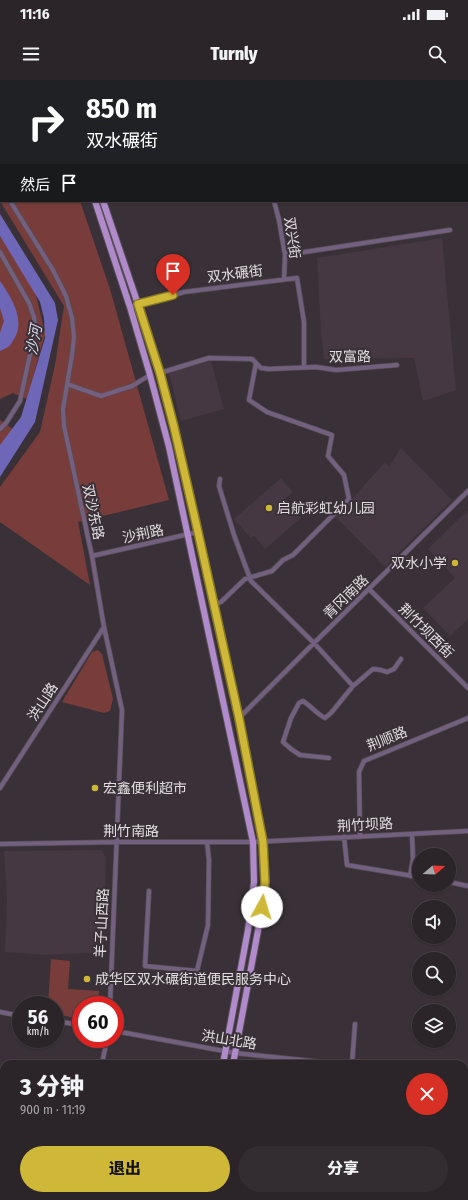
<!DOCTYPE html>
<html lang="zh">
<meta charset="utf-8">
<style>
:root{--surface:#2b2529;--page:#332d31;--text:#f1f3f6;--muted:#a6a5a8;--line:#474246;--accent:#cfb837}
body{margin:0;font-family:"Fira Sans Condensed","Noto Sans SC",sans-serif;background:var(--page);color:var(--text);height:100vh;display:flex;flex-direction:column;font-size:15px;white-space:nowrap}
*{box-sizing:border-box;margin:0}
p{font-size:13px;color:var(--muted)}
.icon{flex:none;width:22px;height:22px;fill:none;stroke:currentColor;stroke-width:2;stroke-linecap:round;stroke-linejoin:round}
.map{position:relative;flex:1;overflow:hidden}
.drawer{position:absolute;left:0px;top:980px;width:468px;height:140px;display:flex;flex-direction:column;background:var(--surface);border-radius:12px 12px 0 0;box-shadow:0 1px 3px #0004,0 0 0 1px var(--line)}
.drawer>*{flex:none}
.hud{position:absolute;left:0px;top:0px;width:468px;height:122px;box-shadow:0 1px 3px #0004,0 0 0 1px var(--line);background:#202124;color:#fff;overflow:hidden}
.needle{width:26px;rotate:71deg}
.tools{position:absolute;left:412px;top:768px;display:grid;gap:8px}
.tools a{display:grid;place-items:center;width:44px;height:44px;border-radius:50%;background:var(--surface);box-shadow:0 1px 3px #0004,0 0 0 1px var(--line);font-size:20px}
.speed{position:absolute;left:12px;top:916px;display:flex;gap:8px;font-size:20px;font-weight:700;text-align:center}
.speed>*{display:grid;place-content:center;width:52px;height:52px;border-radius:50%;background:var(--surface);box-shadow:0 1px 3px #0004,0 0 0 1px var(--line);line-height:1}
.speed small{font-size:10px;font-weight:400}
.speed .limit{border:6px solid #d22;background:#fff;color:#111}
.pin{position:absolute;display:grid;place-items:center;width:34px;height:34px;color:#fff;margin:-41px -17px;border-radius:50% 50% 50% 0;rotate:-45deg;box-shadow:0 0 4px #0007}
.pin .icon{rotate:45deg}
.me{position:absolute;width:44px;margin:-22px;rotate:6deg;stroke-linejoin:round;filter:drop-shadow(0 0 3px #0008)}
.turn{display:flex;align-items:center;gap:14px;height:84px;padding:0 20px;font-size:18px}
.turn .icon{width:52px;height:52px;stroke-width:2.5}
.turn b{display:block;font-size:28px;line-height:34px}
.then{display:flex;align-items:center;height:38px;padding:0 20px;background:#0003;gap:8px;font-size:15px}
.round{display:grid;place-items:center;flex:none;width:42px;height:42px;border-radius:21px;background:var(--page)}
.summary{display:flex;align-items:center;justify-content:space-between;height:68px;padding:0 20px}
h1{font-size:24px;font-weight:800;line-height:30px}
.action{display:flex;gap:8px;margin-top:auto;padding:8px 20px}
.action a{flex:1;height:46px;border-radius:24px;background:var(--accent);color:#111;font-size:16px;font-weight:800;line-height:46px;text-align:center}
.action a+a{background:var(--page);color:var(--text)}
.status{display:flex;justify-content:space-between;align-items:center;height:28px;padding:0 20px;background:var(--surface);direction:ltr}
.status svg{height:11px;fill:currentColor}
header{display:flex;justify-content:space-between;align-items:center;height:52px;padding:0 20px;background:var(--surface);font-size:18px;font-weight:800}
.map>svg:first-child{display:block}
.built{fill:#453842}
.green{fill:#783d3a}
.water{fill:#6e67b7}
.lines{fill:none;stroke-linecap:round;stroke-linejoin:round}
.minor-casing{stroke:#575055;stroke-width:5.5}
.primary-casing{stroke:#575055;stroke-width:8}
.minor{stroke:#736081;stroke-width:4}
.primary{stroke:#b18acc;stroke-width:6}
.route-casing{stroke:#877824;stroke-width:10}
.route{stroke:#cfb837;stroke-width:7}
.poi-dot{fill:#cfb837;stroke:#393137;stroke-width:1.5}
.labels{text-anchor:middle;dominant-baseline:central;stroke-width:4;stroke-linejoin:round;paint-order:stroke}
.street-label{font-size:14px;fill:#e1dce0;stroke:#393137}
.poi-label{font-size:14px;fill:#e1dce0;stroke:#393137;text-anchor:start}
.water-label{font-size:15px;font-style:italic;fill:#dad9f0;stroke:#393137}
</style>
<div class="status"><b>11:16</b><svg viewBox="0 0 49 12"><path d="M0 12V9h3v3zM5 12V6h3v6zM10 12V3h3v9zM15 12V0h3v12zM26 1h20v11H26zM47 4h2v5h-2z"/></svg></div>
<header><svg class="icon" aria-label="menu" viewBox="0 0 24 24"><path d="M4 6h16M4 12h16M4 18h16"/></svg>Turnly<svg class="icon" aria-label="search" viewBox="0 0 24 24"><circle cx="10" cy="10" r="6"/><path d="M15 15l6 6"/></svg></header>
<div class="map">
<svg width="468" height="1120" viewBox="0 0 468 1120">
<rect width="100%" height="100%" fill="#393137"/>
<!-- built -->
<path class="built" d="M442,158L456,310L423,321L414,278L324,279L321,253L317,178Z
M211,281L224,329L181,341L169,293Z
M401,368L452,420L385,487L336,437L385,382L389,386Z
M281,398L293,412L285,419L301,438L265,469L254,456L251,458L234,439Z
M467,431L468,432V539L450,556L423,528L455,498L428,469Z
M101,770L106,777L104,872L46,875L5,872L7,819L4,771Z"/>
<!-- green -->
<path class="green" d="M0,0H41V1H1V121H80L110,209L169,420L78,442L90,505L0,442V407L40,352L55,285L64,226L0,121Z
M0,156L35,212L41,236L45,254L27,319L13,313L0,319Z
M0,340L14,350L0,371Z
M98,570L102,574L113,619L110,631L104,633L62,622L92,572Z
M51,879L70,881L68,909L99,911L98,925H81V939L55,934V925H48Z
M464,1002H468V1053L466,1065H464Z
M141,1116H187L186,1120H141Z"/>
<!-- water -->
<path class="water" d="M0,134L55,223L58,240L35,342L0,397V365L21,337L45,258L44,238L40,222L0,156Z
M0,201C11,217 26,240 14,259C12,262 11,265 8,267C6,268 3,270 0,271V253L4,241L0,228Z"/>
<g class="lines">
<!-- minor casing -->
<g class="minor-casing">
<path id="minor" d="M238,0V1
M139,1L142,0
M443,1L444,0
M0,106L1,107
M10,121L53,190L66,216L72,238L74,257L72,275L63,329L64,346L92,476L104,547L122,630L110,925
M274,121L279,140L285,175L284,199
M0,172L29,223L34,237L35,251L20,321L6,343L0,349
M285,175L450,150
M130,227L184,212L297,198L304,242V287
M160,293L209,278L252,279L261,288L269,289L316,287L336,290L397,285
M67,304L101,316L132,306L150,295
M220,399L219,406L234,455L251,501L314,563L353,606
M92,476L198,452
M369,509L468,608
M213,525L221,522L245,499L272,491L283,480L293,475L349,419L344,395L328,376L332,355L267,332L249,320L256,283
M239,638L314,563L468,411
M329,678L300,675L291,669L283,662L291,638L299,623L303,621C311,626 317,634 325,638L331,633L353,606L373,589L381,590L387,592L394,589L401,579
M0,708L104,547
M360,756L359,692L364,681L468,638
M344,757L347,785L419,797
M0,764L117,762H253L468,751
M410,796L413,779L412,754
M449,802L468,806
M149,811L145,886L197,891L208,845L209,780L207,762
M0,932L21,936
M55,941L81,945
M115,951L235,973L340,984
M102,984L107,959
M352,984L355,944
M464,995H468
M0,1053L4,1054
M464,1109L468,1086
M78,1120L79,1116
M462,1120L463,1116
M467,1120L468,1113"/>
</g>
<!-- primary casing -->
<g class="primary-casing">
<path id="primary" d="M55,0V1
M63,0L64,1
M95,121L130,227L150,295L169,367L253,762L254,802L248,850L223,984
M103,121L145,245L160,293L174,347L198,452L213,525L239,638L263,762L265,802L260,840L233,984
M197,1120L198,1116
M209,1120L210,1116"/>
</g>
<!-- minor -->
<use href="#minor" class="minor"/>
<!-- primary -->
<use href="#primary" class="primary"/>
</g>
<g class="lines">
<!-- route casing -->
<g class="route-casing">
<path id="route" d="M173,215L138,224L160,293L174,347L198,452L239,638L263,762L265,802L262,827"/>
</g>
<!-- route -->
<use href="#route" class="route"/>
</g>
<!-- markers -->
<g class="poi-dot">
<circle cx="269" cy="428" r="4"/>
<circle cx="455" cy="483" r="4"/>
<circle cx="95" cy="708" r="4"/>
<circle cx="87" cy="899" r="4"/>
</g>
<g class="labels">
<!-- street labels -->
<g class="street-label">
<text transform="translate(292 158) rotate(82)">双兴街</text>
<text transform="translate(235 194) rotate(-7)">双水碾街</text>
<text transform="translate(350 277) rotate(-1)">双富路</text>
<text transform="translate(93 432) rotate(78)">双沙东路</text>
<text transform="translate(143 454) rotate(-12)">沙荆路</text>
<text transform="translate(346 517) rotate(-44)">青冈南路</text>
<text transform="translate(426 551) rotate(45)">荆竹坝西街</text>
<text transform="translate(43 622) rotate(-57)">洪山路</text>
<text transform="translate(387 659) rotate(-22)">荆顺路</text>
<text transform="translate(365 745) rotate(-3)">荆竹坝路</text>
<text x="131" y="751">荆竹南路</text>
<text transform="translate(102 843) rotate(-87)">羊子山西路</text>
<text transform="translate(229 960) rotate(9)">洪山北路</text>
</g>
<!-- poi labels -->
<g class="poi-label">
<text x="277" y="428">启航彩虹幼儿园</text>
<text x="447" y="483" text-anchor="end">双水小学</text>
<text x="103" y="708">宏鑫便利超市</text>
<text x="95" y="899">成华区双水碾街道便民服务中心</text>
</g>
<!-- water labels -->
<g class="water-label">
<text transform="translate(34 260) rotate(-80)">沙河</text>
</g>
</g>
</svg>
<div class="tools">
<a><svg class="needle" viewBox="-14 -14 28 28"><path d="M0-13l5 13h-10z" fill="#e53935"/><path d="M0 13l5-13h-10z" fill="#a6a5a8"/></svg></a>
<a><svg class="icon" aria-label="sound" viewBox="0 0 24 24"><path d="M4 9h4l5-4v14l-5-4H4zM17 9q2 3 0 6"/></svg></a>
<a><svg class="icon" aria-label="search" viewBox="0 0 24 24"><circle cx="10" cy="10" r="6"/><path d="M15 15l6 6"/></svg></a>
<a><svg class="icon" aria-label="layers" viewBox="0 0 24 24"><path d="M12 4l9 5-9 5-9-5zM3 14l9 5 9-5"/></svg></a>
</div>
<div class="speed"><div>56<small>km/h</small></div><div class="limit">60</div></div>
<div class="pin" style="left:173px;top:215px;background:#d93025"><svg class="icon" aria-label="arrive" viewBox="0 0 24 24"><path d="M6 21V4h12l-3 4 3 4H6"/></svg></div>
<svg class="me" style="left:262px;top:827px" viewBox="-20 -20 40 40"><circle r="19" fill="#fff"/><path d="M0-13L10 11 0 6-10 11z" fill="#cfb837"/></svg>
<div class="hud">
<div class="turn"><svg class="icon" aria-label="right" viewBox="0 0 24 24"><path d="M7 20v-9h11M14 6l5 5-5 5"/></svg><div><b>850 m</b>双水碾街</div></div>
<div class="then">然后<svg class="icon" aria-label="arrive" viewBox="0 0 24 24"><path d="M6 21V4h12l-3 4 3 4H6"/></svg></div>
</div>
<section class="drawer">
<div class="summary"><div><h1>3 分钟</h1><p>900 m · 11:19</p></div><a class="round" style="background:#d93025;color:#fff"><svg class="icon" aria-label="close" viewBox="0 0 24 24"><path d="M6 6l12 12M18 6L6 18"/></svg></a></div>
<div class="action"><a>退出</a><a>分享</a></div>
</section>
</div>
